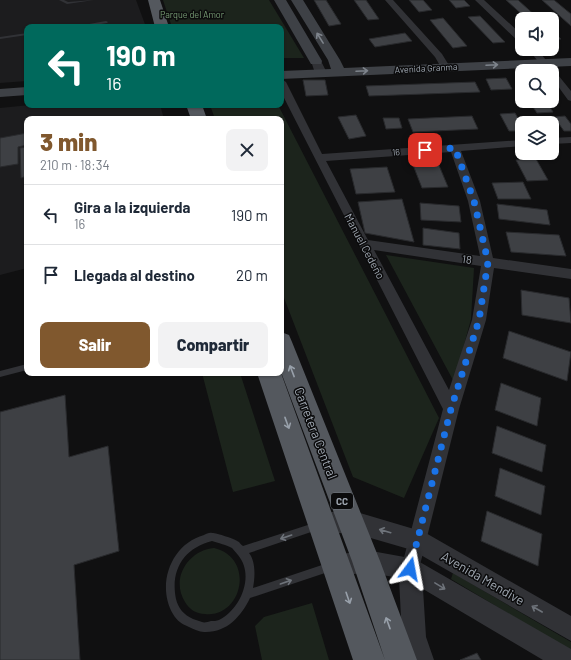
<!DOCTYPE html>
<html lang="es">
<meta charset="utf-8">
<style>
:root{--surface:#fff;--page:#f2f2f3;--text:#1f2937;--muted:#747a83;--line:#e0e1e3;--accent:#80582e}
body{margin:0;font-family:Barlow,sans-serif;background:var(--page);color:var(--text);height:100vh;display:flex;flex-direction:column;font-size:15px;white-space:nowrap}
*{box-sizing:border-box;margin:0}
p{font-size:13px;color:var(--muted)}
.icon{flex:none;width:22px;height:22px;fill:none;stroke:currentColor;stroke-width:2;stroke-linecap:round;stroke-linejoin:round}
.map{position:relative;flex:1;overflow:hidden}
.panel{position:absolute;left:24px;top:116px;width:260px;height:260px;display:flex;flex-direction:column;background:var(--surface);border-radius:8px;box-shadow:0 1px 3px #0004}
.panel>*{flex:none}
.top-card{position:absolute;left:24px;top:24px;width:260px;height:84px;border-radius:8px;box-shadow:0 1px 3px #0004;background:#00695c;color:#fff;overflow:hidden}
.tools{position:absolute;left:515px;top:12px;display:grid;gap:8px}
.tools a{display:grid;place-items:center;width:44px;height:44px;border-radius:8px;background:var(--surface);box-shadow:0 1px 3px #0004;font-size:20px}
.pin{position:absolute;display:grid;place-items:center;width:34px;height:34px;color:#fff;margin:-17px;border-radius:8px;box-shadow:0 2px 6px #0006}
.me{position:absolute;width:44px;margin:-22px;rotate:13deg;stroke-linejoin:round;filter:drop-shadow(0 0 3px #0008)}
.turn{display:flex;align-items:center;gap:14px;height:84px;padding:0 16px;font-size:18px}
.turn .icon{width:52px;height:52px;stroke-width:2.5}
.turn b{display:block;font-size:28px;line-height:34px}
.round{display:grid;place-items:center;flex:none;width:42px;height:42px;border-radius:8px;background:var(--page)}
.headline{display:flex;align-items:center;justify-content:space-between;height:68px;padding:0 16px}
h1{font-size:24px;font-weight:800;line-height:30px;color:var(--accent)}
.button{display:flex;gap:8px;margin-top:auto;padding:8px 16px}
.button a{flex:1;height:46px;border-radius:8px;background:var(--accent);color:#fff;font-size:16px;font-weight:800;line-height:46px;text-align:center}
.button a+a{background:var(--page);color:var(--text)}
ul{padding:0;list-style:none}
li{display:flex;align-items:center;gap:12px;height:60px;padding:0 16px;border-top:1px solid var(--line)}
li div{flex:1}
li b{display:block;font-size:15px}
li em{font-style:normal}
.map>svg:first-child{display:block}
.built{fill:#1c1c1e}
.green{fill:#1c241c}
.building{fill:#3e4044;stroke:#292a2d}
.lines{fill:none;stroke-linecap:round;stroke-linejoin:round}
.service{fill:#313236;fill-rule:evenodd}
.minor{fill:#313236;fill-rule:evenodd}
.tertiary{fill:#313236;fill-rule:evenodd}
.secondary{fill:#3e4146;fill-rule:evenodd}
.trunk{fill:#54585e;fill-rule:evenodd}
.oneway{stroke:#7e848c}
.oneway2{stroke:#98a0aa}
.oneway3{stroke:#6e737a}
.route{stroke:#1a73e8;stroke-width:7;stroke-dasharray:0 12.6}
.labels{text-anchor:middle;dominant-baseline:central;stroke-width:3;stroke-linejoin:round;paint-order:stroke}
.far-park-label{font-size:9px;fill:#799e76;stroke:#0b0b0c}
.far-street-label{font-size:9px;fill:#a0a8b2;stroke:#0b0b0c}
.shield{fill:#0b0b0c;stroke:#737980;stroke-width:1}
.shield-label{font-size:10px;font-weight:bold;fill:#a0a8b2}
.street-label{font-size:11px;fill:#a0a8b2;stroke:#0b0b0c}
.near-street-label{font-size:13px;fill:#a0a8b2;stroke:#0b0b0c}
</style>
<div class="map">
<svg width="571" height="660" viewBox="0 0 571 660">
<rect width="100%" height="100%" fill="#101011"/>
<!-- built -->
<path class="built" d="M0,0H136L146,27H27V81L0,83Z
M30,105H160L164,119H27V268L0,275V108Z"/>
<!-- green -->
<path class="green" d="M163,0H269L304,58H281V27H172Z
M210,105H278L439,418L404,498L353,477L281,290V119H215Z
M386,255L474,268L471,319L454,382Z
M202,373H240L275,481L233,492Z
M214,548C256,558 242,618 205,614C196,614 189,609 185,602C170,578 189,550 214,548Z
M453,573L571,642V651L451,579Z
M312,603L329,660H262L255,626L264,617Z"/>
<!-- building -->
<path class="building" d="M314,0H326L341,24L329,26Z
M354,0H366L379,19L368,20Z
M409,0H423L432,10L419,12Z
M449,0H464L470,6L456,8Z
M506,0H518L539,19H527Z
M542,0H554L571,14V26Z
M480,16L505,42L493,43L468,17Z
M443,18L467,46L453,48L430,20Z
M552,31L561,39L552,40Z
M405,33L412,41L375,47L369,39Z
M506,78L512,89L491,90L486,79Z
M516,78H522V89Z
M303,80H325L328,95L306,96Z
M475,82L480,92L369,96L366,86Z
M529,101H546L553,112L537,113Z
M515,113L522,125V131H509L500,114Z
M356,115L366,136L349,139L338,117Z
M472,116L478,129L413,132L408,119Z
M565,116L571,124V131H564L554,117Z
M383,118H399L402,128L386,129Z
M27,133V145L18,147V164L0,167V138Z
M27,147V176L21,178L20,148Z
M536,159L548,180L527,181L516,160Z
M438,163L448,187L422,188L413,165Z
M387,167L395,192L356,194L350,169Z
M523,182L531,199H498L492,183Z
M402,199L414,242L365,233L358,202Z
M420,203L459,206L461,222L421,220Z
M497,204L547,210L550,225L499,219Z
M423,228L459,233L460,249L423,245Z
M506,232L559,235L566,256L511,252Z
M521,290L569,298L571,323L522,315Z
M509,331L571,352L567,381L503,358Z
M501,383L541,398L537,426L495,410Z
M65,395L69,457L108,446L119,551L74,565L80,660H0V412Z
M497,426L546,445L542,472L492,453Z
M500,468L545,486L541,515L495,496Z
M487,511L542,534L538,566L481,541Z
M477,653L481,660H460Z"/>
<g class="lines">
<!-- service -->
<path class="service" d="M59,0H64L68,2L94,0L67,4Z
M106,21L108,22L107,23L82,27H72Z
M27,33V35L0,39V37Z
M27,364V370L0,377V371Z
M317,522L320,523L321,526L320,529L249,553C256,562 255,577 253,588L331,562L334,564L336,567L334,570L250,598C241,617 226,633 204,632C199,632 194,629 189,627C182,624 177,621 173,614C156,585 171,544 204,535C206,534 210,532 212,533C217,533 235,539 239,542C240,543 241,545 243,546ZM212,541C218,543 227,545 232,548C234,550 236,553 238,555C255,575 241,609 219,620C217,621 213,621 211,621C208,622 204,623 202,622C199,621 196,620 193,619C184,615 178,608 176,599C170,570 184,548 212,541Z"/>
<!-- minor -->
<path class="minor" d="M385,0H393L442,54L450,67L448,69H442L435,57Z
M475,0H484L522,35V43L519,42Z
M528,49H537L571,91V101L568,100L552,78V71H546Z
M281,79L286,82L322,154L522,140V146L461,151L480,201L493,258L571,269V279L494,268L486,320L459,409L419,569L417,576L410,578L403,576L401,569L443,409L281,92ZM451,152L468,201L480,256L368,240L326,161ZM374,250L481,266L472,320L449,390Z
M571,137V143L552,144V138Z"/>
<!-- tertiary -->
<path class="tertiary" d="M316,58L320,59L327,73L325,75L321,76L315,73L311,61Z
M350,510L424,532L571,616V641L412,550L350,532L323,535L315,532L312,524L315,516L323,513Z
M366,550L410,558L418,561L571,649V660H543L423,589L426,637L434,660H410L402,637L399,578L366,572L337,577L329,574L326,566L329,558L337,555Z"/>
<!-- secondary -->
<path class="secondary" d="M274,0H286L322,61L321,64H311Z
M291,0H303L340,60L344,68L571,58V66L281,79V71L331,69L328,60Z
M27,87V95L0,97V89Z"/>
<!-- trunk -->
<path class="trunk" d="M148,0H160L169,27H155Z
M186,105H202L207,119H191Z
M281,332L289,335L292,342L380,561L417,660H385L352,561L281,372Z
M257,373H281L385,660H353Z"/>
</g>
<!-- one-way arrows -->
<defs><path id="oneway-shaft" d="M-6 0H5M1.5-3L5.5 0L1.5 3" fill="none" stroke-width="1.6" stroke-linecap="round" stroke-linejoin="round"/></defs>
<g class="oneway">
<use href="#oneway-shaft" transform="translate(320 38) rotate(-122)"/>
<use href="#oneway-shaft" transform="translate(492 65) rotate(-3)"/>
<use href="#oneway-shaft" transform="translate(362 71) rotate(-3)"/>
</g>
<g class="oneway2">
<use href="#oneway-shaft" transform="translate(292 371) rotate(-111)"/>
<use href="#oneway-shaft" transform="translate(287 423) rotate(70)"/>
<use href="#oneway-shaft" transform="translate(348 598) rotate(71)"/>
<use href="#oneway-shaft" transform="translate(388 623) rotate(-110)"/>
</g>
<g class="oneway3">
<use href="#oneway-shaft" transform="translate(385 531) rotate(-164)"/>
<use href="#oneway-shaft" transform="translate(286 537) rotate(161)"/>
<use href="#oneway-shaft" transform="translate(286 582) rotate(-19)"/>
<use href="#oneway-shaft" transform="translate(440 586) rotate(31)"/>
<use href="#oneway-shaft" transform="translate(537 609) rotate(-150)"/>
</g>
<g class="lines">
<!-- route -->
<path class="route" d="M410,569L451,409L479,320L488,262L474,201L455,148L425,150"/>
</g>
<g class="labels">
<!-- far-park labels -->
<g class="far-park-label">
<text x="192" y="14">Parque del Amor</text>
</g>
<!-- far-street labels -->
<g class="far-street-label">
<text transform="translate(426 68) rotate(-3)">Avenida Granma</text>
<text transform="translate(396 152) rotate(-5)">16</text>
</g>
<!-- shield labels -->
<rect class="shield" x="331" y="493" width="22" height="16" rx="3"/>
<g class="shield-label">
<text x="342" y="501">CC</text>
</g>
<!-- street labels -->
<g class="street-label">
<text transform="translate(365 246) rotate(62)">Manuel Cedeño</text>
<text transform="translate(467 259) rotate(8)">18</text>
</g>
<!-- near-street labels -->
<g class="near-street-label">
<text transform="translate(316 433) rotate(69)">Carretera Central</text>
<text transform="translate(483 578) rotate(30)">Avenida Mendive</text>
</g>
</g>
</svg>
<div class="tools">
<a><svg class="icon" aria-label="sound" viewBox="0 0 24 24"><path d="M4 9h4l5-4v14l-5-4H4zM17 9q2 3 0 6"/></svg></a>
<a><svg class="icon" aria-label="search" viewBox="0 0 24 24"><circle cx="10" cy="10" r="6"/><path d="M15 15l6 6"/></svg></a>
<a><svg class="icon" aria-label="layers" viewBox="0 0 24 24"><path d="M12 4l9 5-9 5-9-5zM3 14l9 5 9-5"/></svg></a>
</div>
<div class="pin" style="left:425px;top:150px;background:#d93025"><svg class="icon" aria-label="arrive" viewBox="0 0 24 24"><path d="M6 21V4h12l-3 4 3 4H6"/></svg></div>
<svg class="me" style="left:410px;top:569px" viewBox="-20 -20 40 40"><path d="M0-17L14 15 0 8-14 15z" fill="#1a73e8" stroke="#fff" stroke-width="4"/></svg>
<div class="top-card">
<div class="turn"><svg class="icon" aria-label="left" viewBox="0 0 24 24"><path d="M17 20v-9H6M10 6l-5 5 5 5"/></svg><div><b>190 m</b>16</div></div>
</div>
<section class="panel">
<div class="headline"><div><h1>3 min</h1><p>210 m · 18:34</p></div><a class="round"><svg class="icon" aria-label="close" viewBox="0 0 24 24"><path d="M6 6l12 12M18 6L6 18"/></svg></a></div>
<ul>
<li><svg class="icon" aria-label="left" viewBox="0 0 24 24"><path d="M17 20v-9H6M10 6l-5 5 5 5"/></svg><div><b>Gira a la izquierda</b><p>16</p></div><em>190 m</em></li>
<li><svg class="icon" aria-label="arrive" viewBox="0 0 24 24"><path d="M6 21V4h12l-3 4 3 4H6"/></svg><div><b>Llegada al destino</b></div><em>20 m</em></li>
</ul>
<div class="button"><a>Salir</a><a>Compartir</a></div>
</section>
</div>
